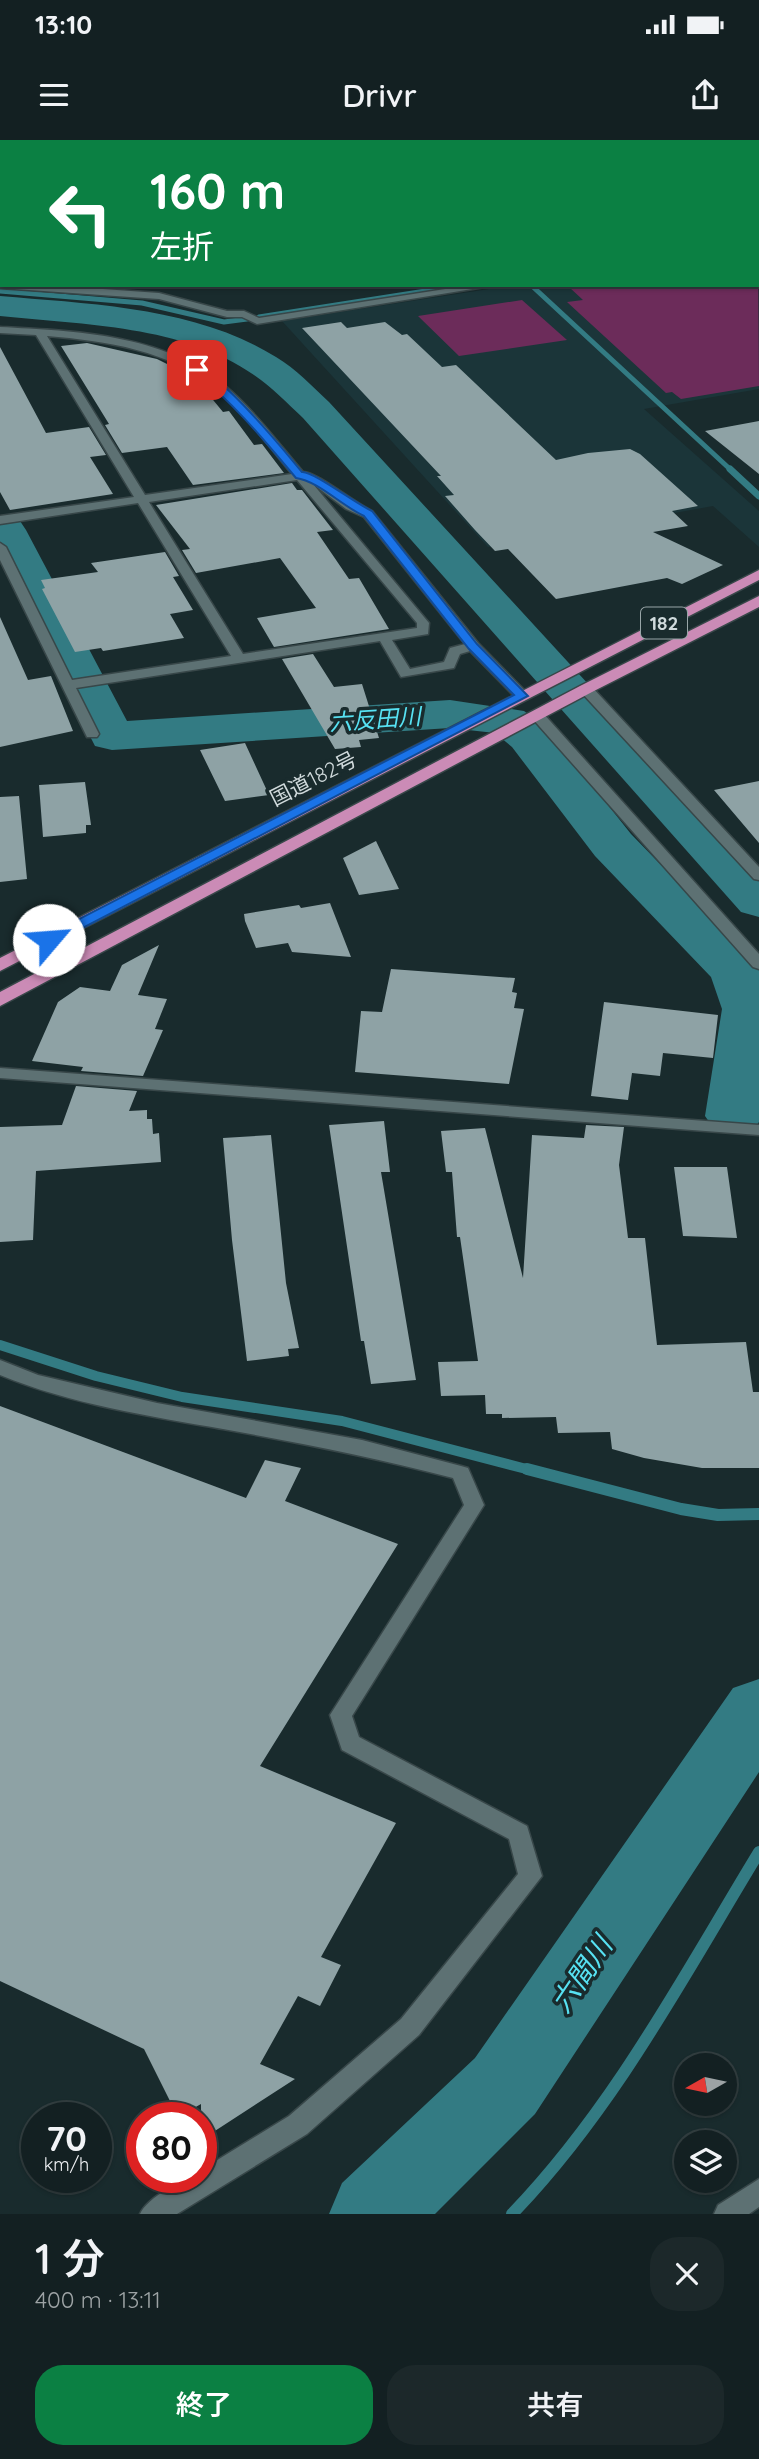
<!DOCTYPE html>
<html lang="ja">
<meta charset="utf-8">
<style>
:root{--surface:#132022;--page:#1c282a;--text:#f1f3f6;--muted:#9da3a5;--line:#323e40;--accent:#0b8043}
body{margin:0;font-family:Quicksand,"Noto Sans JP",sans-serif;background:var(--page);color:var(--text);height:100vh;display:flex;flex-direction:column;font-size:26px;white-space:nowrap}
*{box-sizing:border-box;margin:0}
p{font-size:23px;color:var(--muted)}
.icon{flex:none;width:38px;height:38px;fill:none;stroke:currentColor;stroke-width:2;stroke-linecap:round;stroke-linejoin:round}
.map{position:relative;height:2074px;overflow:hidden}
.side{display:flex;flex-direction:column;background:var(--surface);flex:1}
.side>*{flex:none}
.banner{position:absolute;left:0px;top:0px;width:760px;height:147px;box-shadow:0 2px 5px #0004,0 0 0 2px var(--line);background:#0b8043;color:#fff;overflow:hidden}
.needle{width:46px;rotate:261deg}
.controls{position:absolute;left:674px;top:1913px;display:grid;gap:14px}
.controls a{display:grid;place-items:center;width:63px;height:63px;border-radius:50%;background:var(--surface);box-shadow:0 2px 5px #0004,0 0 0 2px var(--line);font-size:35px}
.speed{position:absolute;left:21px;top:1962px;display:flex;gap:14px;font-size:35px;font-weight:700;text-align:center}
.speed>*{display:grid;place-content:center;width:91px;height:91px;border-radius:50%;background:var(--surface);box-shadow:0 2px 5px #0004,0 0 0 2px var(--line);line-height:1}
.speed small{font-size:18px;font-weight:400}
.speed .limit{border:10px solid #d22;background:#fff;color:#111}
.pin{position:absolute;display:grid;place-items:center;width:60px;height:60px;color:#fff;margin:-30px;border-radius:14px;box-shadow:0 4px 10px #0006}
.me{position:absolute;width:77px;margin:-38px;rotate:63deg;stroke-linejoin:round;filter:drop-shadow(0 0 5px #0008)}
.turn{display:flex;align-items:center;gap:24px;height:147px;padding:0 35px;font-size:32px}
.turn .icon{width:91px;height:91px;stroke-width:2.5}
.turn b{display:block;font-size:49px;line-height:60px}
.round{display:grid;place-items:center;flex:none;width:74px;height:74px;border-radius:28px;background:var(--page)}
.head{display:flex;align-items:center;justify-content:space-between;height:119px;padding:0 35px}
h1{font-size:42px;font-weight:600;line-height:52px}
.button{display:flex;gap:14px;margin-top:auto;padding:14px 35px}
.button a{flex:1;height:80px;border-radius:28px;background:var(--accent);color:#fff;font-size:28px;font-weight:600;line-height:80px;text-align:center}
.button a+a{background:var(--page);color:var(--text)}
.status{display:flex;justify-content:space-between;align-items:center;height:49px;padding:0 35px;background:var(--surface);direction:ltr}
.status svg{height:19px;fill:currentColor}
header{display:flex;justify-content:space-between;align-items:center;height:91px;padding:0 35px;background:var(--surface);font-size:32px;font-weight:600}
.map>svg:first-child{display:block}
.built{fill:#1b3539}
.green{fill:#6c2c5a}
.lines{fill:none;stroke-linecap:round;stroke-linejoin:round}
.stream-far3{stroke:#337b83;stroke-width:5}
.stream-far2{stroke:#337b83;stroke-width:7}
.stream-far1{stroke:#337b83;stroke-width:10}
.stream{stroke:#337b83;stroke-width:12}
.river{fill:#337b83;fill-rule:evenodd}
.building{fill:#8ea2a5}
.street-casing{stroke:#384749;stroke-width:3}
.secondary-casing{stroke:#384749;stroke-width:3}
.highway-casing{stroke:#384749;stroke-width:3}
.street{fill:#5d7173;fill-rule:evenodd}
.secondary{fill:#5d7173;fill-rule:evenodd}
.highway{fill:#cb8bb6;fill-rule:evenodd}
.route{fill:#1a73e8;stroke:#114b97;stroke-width:2}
.labels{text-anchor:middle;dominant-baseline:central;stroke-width:7;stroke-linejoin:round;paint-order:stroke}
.shield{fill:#192b2d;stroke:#99a6a8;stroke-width:2}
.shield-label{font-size:19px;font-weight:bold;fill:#d0dadc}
.street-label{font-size:21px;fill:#d0dadc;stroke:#192b2d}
.water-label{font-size:23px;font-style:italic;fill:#57e2f3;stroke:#192b2d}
.near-water-label{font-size:28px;font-style:italic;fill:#57e2f3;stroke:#192b2d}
</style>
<div class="status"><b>13:10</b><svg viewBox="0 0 49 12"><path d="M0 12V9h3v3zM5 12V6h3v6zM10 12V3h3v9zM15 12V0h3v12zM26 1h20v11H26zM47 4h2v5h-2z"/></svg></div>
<header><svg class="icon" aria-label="menu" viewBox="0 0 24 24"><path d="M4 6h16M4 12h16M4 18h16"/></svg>Drivr<svg class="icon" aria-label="share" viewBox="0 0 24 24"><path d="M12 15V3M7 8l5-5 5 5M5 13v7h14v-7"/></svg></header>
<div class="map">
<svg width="759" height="2074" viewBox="0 0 759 2074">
<rect width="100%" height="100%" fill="#192b2d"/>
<!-- built -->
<path class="built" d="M758,108L759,249L644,269L759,371V407L713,366L488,407L282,181L515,145H758Z"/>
<!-- green -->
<path class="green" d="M758,110L759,246L681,259L672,252L666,253L567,162L583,160L569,147L584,145H758Z
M522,160L567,200L459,216L418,176Z"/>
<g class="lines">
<!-- stream-far3 -->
<path class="stream-far3" d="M368,0L370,2
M681,0L683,2
M531,145L732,331
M0,151L142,163L224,182L247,179
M259,177L464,145"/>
<!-- stream-far2 -->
<path class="stream-far2" d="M730,329L759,356
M667,761L682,758"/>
<!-- stream-far1 -->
<path class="stream-far1" d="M0,1205L96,1236L182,1257L342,1281L534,1331"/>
<!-- stream -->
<path class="stream" d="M527,1329L681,1369L718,1375L759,1374
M512,2074C614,1968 683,1837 759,1712"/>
<!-- river -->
<path class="river" d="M0,156C91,164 196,167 276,217C296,229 312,246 329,262L759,730V777L741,772L303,278C287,263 272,247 254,235C183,185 84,185 0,176Z
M5,378L20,381L26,390L127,581L450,560L524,571L546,587L631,694L759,826V982L754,989L734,994L714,989L705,976L722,869L711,837L595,716L512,607L495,593L450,588L112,610L95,606L0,421V379Z
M759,1539V1632L535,1974L435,2074H329L342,2043L475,1918L733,1548Z"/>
</g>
<!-- building -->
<path class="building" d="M341,182L347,188L385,182L402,195L407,194L442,227L456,225L556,320L588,313L630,309L640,314L698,366L672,371L688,386L653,392L723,425L682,444L667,438L556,459L508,409L495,411L475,390L445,356L454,355L437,336H441L302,188Z
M87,203L157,219L195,238L223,272L229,271L254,305L262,304L284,333L193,345L167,307L122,313L105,285L109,284L61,206Z
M0,207L46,293L89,287L106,315L90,317L113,354L10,370L0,352Z
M759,281V334L705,291Z
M292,343L297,350H302L333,390L317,392L349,439L359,438L389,489L274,507L257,478L316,468L280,418L196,433L182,410L190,409L156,365Z
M165,412L179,436L173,437L193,470L170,474L184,498L103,511L101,508L75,512L42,449L45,448L41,440L98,432L91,423Z
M0,477L28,540L51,536L73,591L0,607Z
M313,514L334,547L362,544L379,598L359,600L361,607L335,609L282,519Z
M245,603L269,655L225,661L200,610Z
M759,641V703L714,650Z
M85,642L91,685H86V693L43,697L39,645Z
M19,656L27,739L0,742V657Z
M376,701L399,749L359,755L343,718Z
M330,763L351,817L292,812L288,803L256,808L245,781L244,774L299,765L301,768Z
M159,805L138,855L167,859L155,889L163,890L143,936L81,931L83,927L32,921L58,862L80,847L110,851L122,825Z
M391,829L515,838L512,852L517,853L514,868L524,869L509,944L355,932L361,871L382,872Z
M604,862L718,875L713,918L663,913L660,936L632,933L628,960L591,956Z
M76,946L137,951L129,971L147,970V979H152L153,994L159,993L161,1022L36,1031L33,1100L0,1102V987L62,985Z
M384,981L390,1032H381L416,1240L371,1244L364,1201H361L329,985Z
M586,985L624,987L619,1025L628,1098H645L657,1205L746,1202L753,1252H759V1328H702L644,1318L612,1309L610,1292L558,1293L556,1277L502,1278V1274H486L485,1255L441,1256L438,1222L478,1221L460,1097H457L452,1032H446L441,991L485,988L523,1138L532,995L584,998Z
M271,995L286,1143L299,1208L288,1209L289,1216L247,1221L232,1100L223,998Z
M674,1027H727L737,1098L683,1096Z
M0,1266L246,1358L265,1320L301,1328L285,1361L398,1404L260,1626L396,1683L321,1817L341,1825L320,1866L298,1856L260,1924L295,1939L201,2000V1964L178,1977L144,1909L0,1841Z"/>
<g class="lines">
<!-- street casing -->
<g class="street-casing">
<path id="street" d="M19,0H27L28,2H19Z
M688,0H698L699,2H689Z
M0,13H2V19H0Z
M758,40H759V47L758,46Z
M758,101H759V107H758Z
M0,106L2,107V115L0,114Z
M0,142L2,145H47L159,153L227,171H244L259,178L471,145H497L257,184L242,177H227L159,159L0,148Z
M0,187C76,191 163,194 224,245C254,270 278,303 303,332C315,331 356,364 372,371L478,503L527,553V559H517L470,511L460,514L454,528L401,537L380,501L76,548L99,594L97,597H87L0,420V403L6,407L72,540L231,516L138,363L0,384V376L134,357L36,195L0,193ZM47,196C106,201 170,210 217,250C246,274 268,305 292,334L145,355ZM297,340L417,483V488L243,514L149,362ZM313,344L346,369L364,377L465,504L450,508L444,522L410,529L392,500L428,494L429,483Z
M586,545L591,546L759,727V740L754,739L581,552L579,549Z
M537,571L542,572L759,814V829L753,827L532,578L530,575Z
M0,1220L38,1235L157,1263L362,1300L461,1326L468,1328L484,1365L352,1576L359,1597L527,1686L542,1736L419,1895L307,1994L177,2074H140C147,2058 184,2037 201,2037V2030L289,1976L401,1879L518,1734L509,1699L342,1610L330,1575L464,1365L453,1338C377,1318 301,1303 223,1289C149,1276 70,1264 0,1235Z"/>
</g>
<!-- secondary casing -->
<g class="secondary-casing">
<path id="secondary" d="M0,928L759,985V995L0,938Z
M759,2039V2067L749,2074H714L718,2065Z"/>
</g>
<!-- highway casing -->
<g class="highway-casing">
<path id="highway" d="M759,430V440L0,831V818Z
M759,456V467L592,552L0,866V852L580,546Z"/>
</g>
<!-- street -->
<use href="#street" class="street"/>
<!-- secondary -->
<use href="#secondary" class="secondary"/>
<!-- highway -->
<use href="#highway" class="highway"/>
</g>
<!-- route -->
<path class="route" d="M194,228C216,226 286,313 302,332C313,331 356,364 372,371L477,504L528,556L54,803H44V797L514,555L469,509L364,376C342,366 318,341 296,338C264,300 233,262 194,232Z"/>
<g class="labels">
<!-- shield labels -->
<rect class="shield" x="641" y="467.5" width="46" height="31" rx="5"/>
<g class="shield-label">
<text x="664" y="483">182</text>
</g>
<!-- street labels -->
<g class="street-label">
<text transform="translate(313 638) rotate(-27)">国道182号</text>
</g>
<!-- water labels -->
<g class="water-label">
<text transform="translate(375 579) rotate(-4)">六反田川</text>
</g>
<!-- near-water labels -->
<g class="near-water-label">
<text transform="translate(581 1834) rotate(-56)">六間川</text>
</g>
</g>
</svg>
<div class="controls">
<a><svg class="needle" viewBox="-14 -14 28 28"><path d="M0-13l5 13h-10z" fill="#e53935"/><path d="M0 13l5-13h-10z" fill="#9da3a5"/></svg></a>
<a><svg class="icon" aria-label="layers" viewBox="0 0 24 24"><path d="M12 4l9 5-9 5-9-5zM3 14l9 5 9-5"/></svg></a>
</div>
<div class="speed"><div>70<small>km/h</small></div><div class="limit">80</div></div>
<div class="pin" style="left:197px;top:230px;background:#d93025"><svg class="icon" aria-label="arrive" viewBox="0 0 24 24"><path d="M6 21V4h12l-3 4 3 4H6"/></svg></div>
<svg class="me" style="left:49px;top:800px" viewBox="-20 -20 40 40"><circle r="19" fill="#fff"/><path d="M0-13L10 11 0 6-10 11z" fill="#1a73e8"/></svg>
<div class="banner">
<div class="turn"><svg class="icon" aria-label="left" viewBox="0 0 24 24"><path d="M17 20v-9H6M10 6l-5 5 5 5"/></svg><div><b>160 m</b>左折</div></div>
</div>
</div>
<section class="side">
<div class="head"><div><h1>1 分</h1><p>400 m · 13:11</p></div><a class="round"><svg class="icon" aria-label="close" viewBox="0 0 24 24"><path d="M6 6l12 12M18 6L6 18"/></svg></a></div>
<div class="button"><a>終了</a><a>共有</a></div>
</section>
